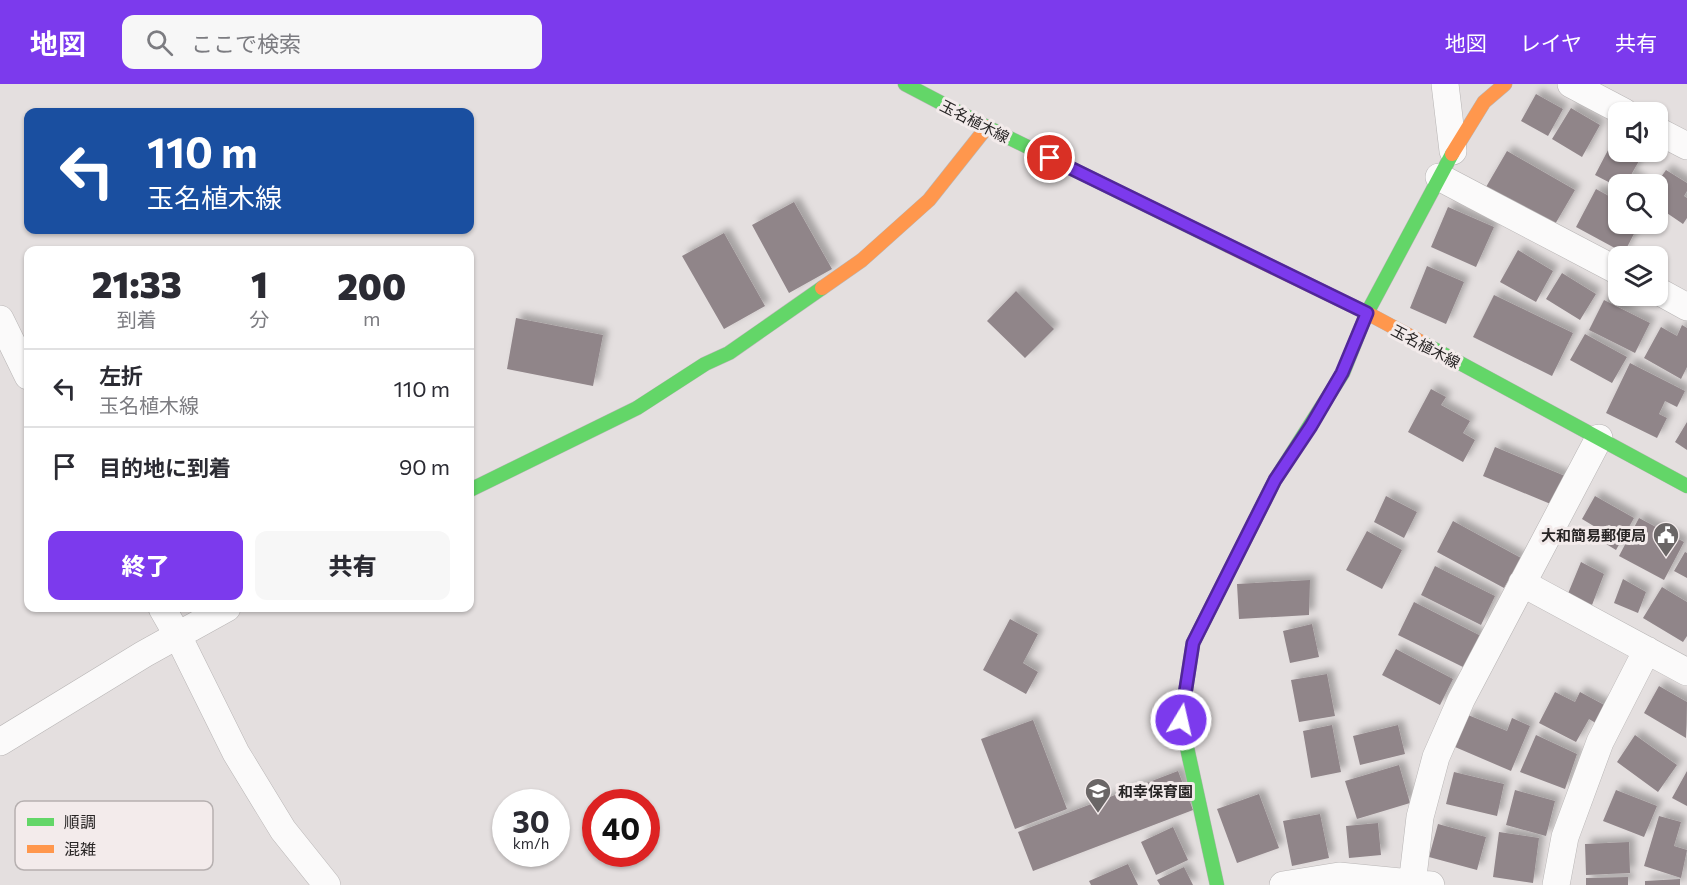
<!DOCTYPE html>
<html lang="ja">
<meta charset="utf-8">
<style>
:root{--surface:#fff;--page:#f7f7f7;--text:#2b2b33;--muted:#7c7c81;--line:#e1e1e2;--accent:#7c3aed}
body{margin:0;font-family:Commissioner,"Noto Sans JP",sans-serif;background:var(--page);color:var(--text);height:100vh;display:flex;flex-direction:column;font-size:22px;white-space:nowrap}
*{box-sizing:border-box;margin:0}
p{font-size:20px;color:var(--muted)}
.icon{flex:none;width:33px;height:33px;fill:none;stroke:currentColor;stroke-width:2;stroke-linecap:round;stroke-linejoin:round}
.map{position:relative;flex:1;overflow:hidden}
.sheet{position:absolute;left:24px;top:162px;width:450px;height:366px;display:flex;flex-direction:column;background:var(--surface);border-radius:12px;box-shadow:0 2px 4px #0004}
.sheet>*{flex:none}
.guide{position:absolute;left:24px;top:24px;width:450px;height:126px;border-radius:12px;box-shadow:0 2px 4px #0004;background:#1a4fa0;color:#fff;overflow:hidden}
.buttons{position:absolute;left:1608px;top:18px;display:grid;gap:12px}
.buttons a{display:grid;place-items:center;width:60px;height:60px;border-radius:12px;background:var(--surface);box-shadow:0 2px 4px #0004;font-size:30px}
.speed{position:absolute;left:492px;top:705px;display:flex;gap:12px;font-size:30px;font-weight:700;text-align:center}
.speed>*{display:grid;place-content:center;width:78px;height:78px;border-radius:50%;background:var(--surface);box-shadow:0 2px 4px #0004;line-height:1}
.speed small{font-size:15px;font-weight:400}
.speed .limit{border:9px solid #d22;background:#fff;color:#111}
.pin{position:absolute;display:grid;place-items:center;width:51px;height:51px;color:#fff;margin:-26px;border:3px solid #fff;border-radius:50%;box-shadow:0 2px 6px #0007}
.me{position:absolute;width:66px;margin:-33px;rotate:9deg;stroke-linejoin:round;filter:drop-shadow(0 0 4px #0008)}
.turn{display:flex;align-items:center;gap:21px;height:126px;padding:0 24px;font-size:27px}
.turn .icon{width:78px;height:78px;stroke-width:2.5}
.turn b{display:block;font-size:42px;line-height:51px}
.eta{display:flex;justify-content:space-evenly;align-items:center;height:102px;text-align:center}
.eta b{font-size:36px;font-weight:800;line-height:42px}
.action{display:flex;gap:12px;margin-top:auto;padding:12px 24px}
.action a{flex:1;height:69px;border-radius:12px;background:var(--accent);color:#fff;font-size:24px;font-weight:800;line-height:69px;text-align:center}
.action a+a{background:var(--page);color:var(--text)}
ul{padding:0;list-style:none}
li{display:flex;align-items:center;gap:18px;height:78px;padding:0 24px;border-top:2px solid var(--line)}
li div{flex:1}
li b{display:block;font-size:22px}
li em{font-style:normal}
header{display:flex;align-items:center;gap:36px;box-sizing:border-box;height:84px;padding:0 30px;background:var(--accent);color:#fff}
header strong{font-size:28px}
nav{display:flex;gap:33px;margin-inline-start:auto;font-size:21px}
.search{width:420px;height:54px;background:var(--page);display:flex;align-items:center;gap:15px;box-sizing:border-box;padding:0 21px;border-radius:12px;color:var(--muted);font-size:22px}
.map>svg:first-child{display:block}
.building{fill:#908589;filter:url(#shadow)}
.lines{fill:none;stroke-linecap:round;stroke-linejoin:round}
.street-casing{stroke:#b8b5b5;stroke-width:28}
.fast-casing{stroke:#b8b5b5;stroke-width:15}
.slow-casing{stroke:#b8b5b5;stroke-width:15}
.street{stroke:#fbfafa;stroke-width:27}
.fast{stroke:#63d668;stroke-width:14}
.slow{stroke:#ff974d;stroke-width:14}
.route-casing{stroke:#51269a;stroke-width:15}
.route{stroke:#7c3aed;stroke-width:10}
.labels{text-anchor:middle;dominant-baseline:central;stroke-width:6;stroke-linejoin:round;paint-order:stroke}
.street-label{font-size:15px;fill:#282525;stroke:#f3ebeb}
.poi-label{font-size:15px;font-weight:bold;fill:#282525;stroke:#f3ebeb;text-anchor:end}
.key{fill:#f3ebeb;stroke:#b6b0b0;stroke-width:1.5}
.key-label{font-size:16px;fill:#282525}
</style>
<header>
<strong>地図</strong>
<div class="search"><svg class="icon" aria-label="search" viewBox="0 0 24 24"><circle cx="10" cy="10" r="6"/><path d="M15 15l6 6"/></svg>ここで検索</div>
<nav><a>地図</a><a>レイヤ</a><a>共有</a></nav>
</header>
<div class="map">
<svg width="1687" height="801" viewBox="0 0 1687 801">
<defs>
<filter id="shadow"><feDropShadow dx="5.5" dy="-5.5" stdDeviation="3" flood-color="#0004"/></filter>
</defs>
<rect width="100%" height="100%" fill="#e4dfdf"/>
<!-- building -->
<path class="building" d="M1536,10L1563,25L1548,52L1521,37Z
M1571,24L1600,41L1582,73L1552,55Z
M1618,47V68H1644L1631,91L1642,97L1640,100H1618V103L1595,91Z
M1507,67L1575,106L1554,142L1486,103Z
M1666,86L1687,99V107L1684,112L1687,114V134L1683,140L1658,123V100H1656Z
M1596,105L1618,117V140H1639L1624,169L1576,143Z
M794,118L832,185L789,209L752,141Z
M1448,123L1494,143L1476,183L1431,163Z
M724,149L765,222L724,245L682,172Z
M1518,166L1553,187L1536,218L1500,198Z
M1427,182L1464,198L1446,240L1410,224Z
M1562,189L1596,210L1580,236L1546,215Z
M1016,207L1054,245L1025,274L987,237Z
M1494,211L1573,249L1552,292L1473,253Z
M1604,216L1650,239L1635,269L1589,246Z
M516,234L603,251L593,302L507,285Z
M1682,241L1687,244V283L1681,295L1644,274L1661,243L1677,252Z
M1585,250L1627,273L1612,299L1570,276Z
M1630,279L1685,307L1677,323L1665,317L1659,330L1667,334L1657,354L1606,329Z
M1431,305L1446,313L1441,321L1470,337L1463,349L1475,356L1463,378L1408,348Z
M1687,338V366L1675,358Z
M1495,363L1565,392L1553,421L1483,392Z
M1386,412L1417,428L1404,454L1374,438Z
M1595,412L1634,434L1616,466L1593,452L1597,444L1582,435Z
M1639,434L1684,458L1664,496L1619,472Z
M1453,437L1521,474L1504,504L1437,468Z
M1367,447L1402,466L1382,505L1346,486Z
M1685,468L1687,469V494L1674,487Z
M1581,478L1604,490L1592,521L1567,512Z
M1435,482L1495,512L1481,541L1421,511Z
M1623,495L1646,508L1638,529L1614,519Z
M1310,496L1309,531L1239,535L1237,500Z
M1662,503L1687,518V552L1683,558L1643,534Z
M1414,518L1481,552L1465,584L1398,551Z
M1010,535L1038,550L1023,579L1038,588L1026,610L983,586Z
M1312,540L1319,573L1290,579L1283,547Z
M1396,565L1453,595L1440,621L1382,591Z
M1327,590L1335,632L1299,638L1291,596Z
M1659,602L1687,618L1686,654L1644,629Z
M1555,608L1575,618L1580,608L1608,623L1599,641L1589,635L1576,658L1539,639Z
M1468,631L1507,647L1512,634L1530,642L1511,687L1455,663Z
M1033,636L1067,725L1015,745L981,655Z
M1332,641L1341,688L1311,694L1303,647Z
M1398,641L1405,670L1360,681L1353,652Z
M1536,651L1577,670L1565,705L1520,688Z
M1635,651L1677,681L1658,708L1617,678Z
M1399,681L1410,719L1357,735L1345,697Z
M1178,687L1193,726L1033,787L1018,748Z
M1687,687V722L1672,714Z
M1454,688L1504,700L1497,732L1446,720Z
M1515,706L1555,717L1546,752L1506,741Z
M1616,706L1657,722L1644,753L1603,737Z
M1259,710L1279,764L1237,779L1217,725Z
M1320,730L1329,774L1292,782L1283,737Z
M1659,732L1681,738L1674,762L1687,766L1681,794L1644,782Z
M1378,739L1381,771L1349,774L1346,742Z
M1438,740L1486,753L1477,786L1429,773Z
M1173,743L1188,776L1156,791L1141,758Z
M1499,748L1539,754L1533,799L1493,793Z
M1629,758L1630,789L1586,791L1585,760Z
M1128,780L1138,801H1091L1089,797Z
M1184,783L1193,801H1160L1157,796Z
M1628,793V801H1586V794Z
M1680,795V801H1645V797Z"/>
<g class="lines">
<!-- street casing -->
<g class="street-casing">
<path id="street" d="M1445,0L1453,67
M1571,0L1624,28
M1658,47L1687,62
M1439,93L1618,187
M1658,207L1687,223
M0,235L28,292
M1522,499L1687,588
M162,524L178,552L236,669L283,746L327,801
M0,658L144,570L227,524
M1283,801L1339,792L1431,801
M1412,801L1420,733L1436,673L1461,616L1599,354
M1556,801L1565,753L1600,658L1647,566"/>
</g>
<!-- fast casing -->
<g class="fast-casing">
<path id="fast" d="M905,0L987,43L1229,162
M1423,259L1687,402
M470,406L637,324L705,280L729,269L822,204
M1217,801L1181,636L1193,559L1275,396L1343,289L1367,229L1452,70"/>
</g>
<!-- slow casing -->
<g class="slow-casing">
<path id="slow" d="M1452,70L1484,18L1505,0
M1229,162L1367,229L1423,259
M822,204L862,176L929,116L987,43"/>
</g>
<!-- street -->
<use href="#street" class="street"/>
<!-- fast -->
<use href="#fast" class="fast"/>
<!-- slow -->
<use href="#slow" class="slow"/>
</g>
<g class="lines">
<!-- route casing -->
<g class="route-casing">
<path id="route" d="M1050,74L1367,229L1342,289L1311,342L1275,396L1193,559L1181,636"/>
</g>
<!-- route -->
<use href="#route" class="route"/>
</g>
<!-- icons -->
<defs>
<g id="civic-pin" transform="scale(1.35)"><path d="M0 17L-7.5 6A9.5 9.5 0 1 1 7.5 6Z" fill="#6a6666" stroke="#f3ebeb"/><path d="M-.6-6.5H3V-4.5H.6V-3L4-1V1h2V6H-6V1h2V-1L-.6-3ZM-1.2 2.5V6h2.4V2.5Z" fill="#fff"/></g>
<g id="school-pin" transform="scale(1.35)"><path d="M0 17L-7.5 6A9.5 9.5 0 1 1 7.5 6Z" fill="#6a6666" stroke="#f3ebeb"/><path d="M0-5L7-2L0 1L-7-2ZM-4 1L0 2.5L4 1V4Q0 6-4 4Z" fill="#fff"/></g>
</defs>
<g fill-rule="evenodd">
<use href="#civic-pin" x="1666" y="451"/>
<use href="#school-pin" x="1098" y="707"/>
</g>
<g class="labels">
<!-- street labels -->
<g class="street-label">
<text transform="translate(975 37) rotate(27)">玉名植木線</text>
<text transform="translate(1426 262) rotate(28)">玉名植木線</text>
</g>
<!-- poi labels -->
<g class="poi-label">
<text x="1646" y="451">大和簡易郵便局</text>
<text x="1118" y="707" text-anchor="start">和幸保育園</text>
</g>
</g>
<!-- legend -->
<rect x="15" y="717" width="198" height="69" rx="9" class="key"/>
<rect x="27" y="734" width="27" height="8" fill="#63d668"/>
<rect x="27" y="761" width="27" height="8" fill="#ff974d"/>
<g class="key-label">
<text x="64" y="744">順調</text>
<text x="64" y="771">混雑</text>
</g>
</svg>
<div class="buttons">
<a><svg class="icon" aria-label="sound" viewBox="0 0 24 24"><path d="M4 9h4l5-4v14l-5-4H4zM17 9q2 3 0 6"/></svg></a>
<a><svg class="icon" aria-label="search" viewBox="0 0 24 24"><circle cx="10" cy="10" r="6"/><path d="M15 15l6 6"/></svg></a>
<a><svg class="icon" aria-label="layers" viewBox="0 0 24 24"><path d="M12 4l9 5-9 5-9-5zM3 14l9 5 9-5"/></svg></a>
</div>
<div class="speed"><div>30<small>km/h</small></div><div class="limit">40</div></div>
<div class="pin" style="left:1050px;top:74px;background:#d93025"><svg class="icon" aria-label="arrive" viewBox="0 0 24 24"><path d="M6 21V4h12l-3 4 3 4H6"/></svg></div>
<svg class="me" style="left:1181px;top:636px" viewBox="-20 -20 40 40"><circle r="17" fill="#7c3aed" stroke="#fff" stroke-width="3"/><path d="M0-11L8 9 0 5-8 9z" fill="#fff"/></svg>
<div class="guide">
<div class="turn"><svg class="icon" aria-label="left" viewBox="0 0 24 24"><path d="M17 20v-9H6M10 6l-5 5 5 5"/></svg><div><b>110 m</b>玉名植木線</div></div>
</div>
<section class="sheet">
<div class="eta">
<div><b>21:33</b><p>到着</p></div>
<div><b>1</b><p>分</p></div>
<div><b>200</b><p>m</p></div>
</div>
<ul>
<li><svg class="icon" aria-label="left" viewBox="0 0 24 24"><path d="M17 20v-9H6M10 6l-5 5 5 5"/></svg><div><b>左折</b><p>玉名植木線</p></div><em>110 m</em></li>
<li><svg class="icon" aria-label="arrive" viewBox="0 0 24 24"><path d="M6 21V4h12l-3 4 3 4H6"/></svg><div><b>目的地に到着</b></div><em>90 m</em></li>
</ul>
<div class="action"><a>終了</a><a>共有</a></div>
</section>
</div>
